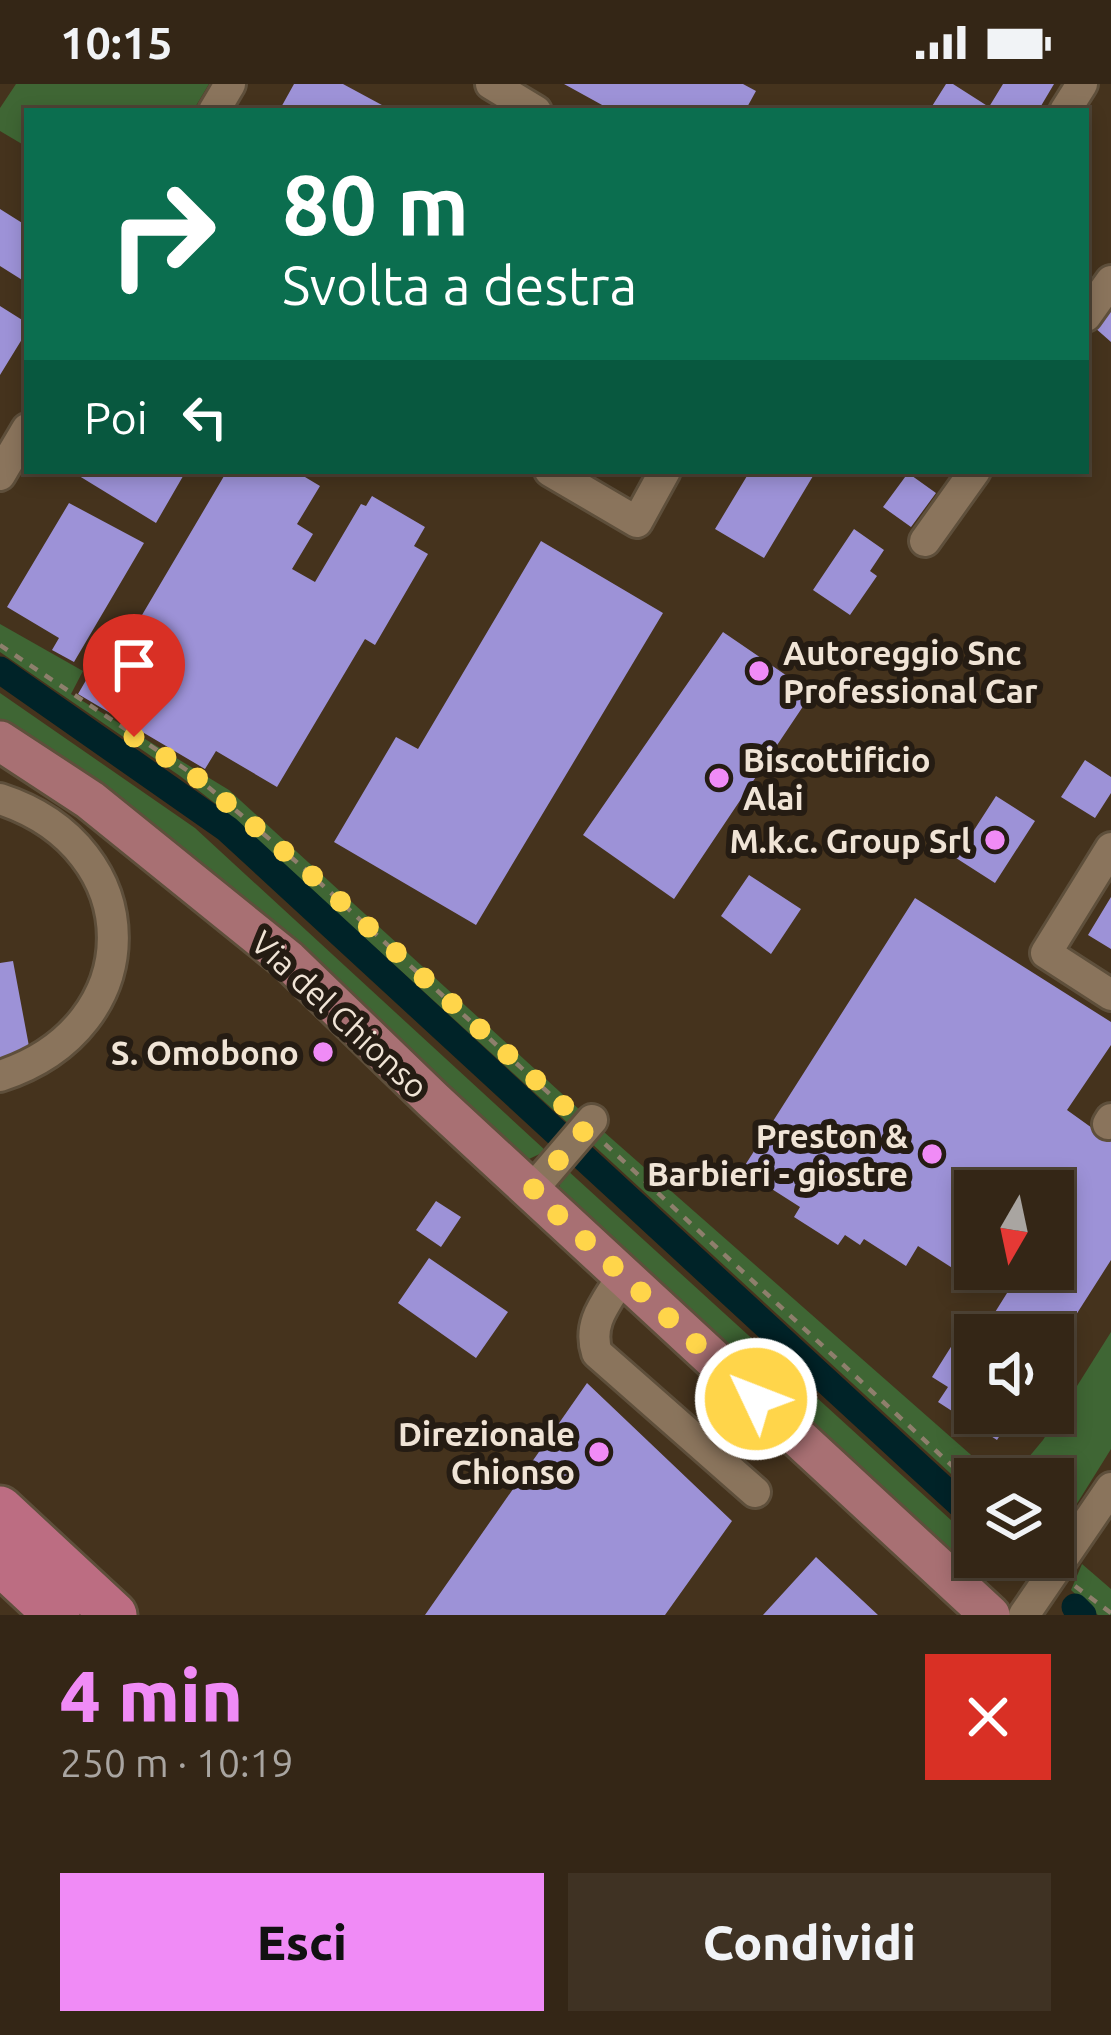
<!DOCTYPE html>
<html lang="it">
<meta charset="utf-8">
<style>
:root{--surface:#342616;--page:#3f3223;--text:#f1f3f6;--muted:#a9a5a1;--line:#4e4335;--accent:#f08bf6}
body{margin:0;font-family:Ubuntu,sans-serif;background:var(--page);color:var(--text);height:100vh;display:flex;flex-direction:column;font-size:45px;white-space:nowrap}
*{box-sizing:border-box;margin:0}
p{font-size:39px;color:var(--muted)}
.icon{flex:none;width:66px;height:66px;fill:none;stroke:currentColor;stroke-width:2;stroke-linecap:round;stroke-linejoin:round}
.map{position:relative;height:1531px;overflow:hidden}
.details{display:flex;flex-direction:column;background:var(--surface);flex:1}
.details>*{flex:none}
.banner{position:absolute;left:24px;top:24px;width:1065px;height:366px;border-radius:0px;box-shadow:0 6px 18px #0003,0 0 0 3px var(--line);background:#0b6e4f;color:#fff;overflow:hidden}
.needle{width:78px;rotate:189deg}
.buttons{position:absolute;left:954px;top:1086px;display:grid;gap:24px}
.buttons a{display:grid;place-items:center;width:120px;height:120px;border-radius:0px;background:var(--surface);box-shadow:0 6px 18px #0003,0 0 0 3px var(--line);font-size:60px}
.pin{position:absolute;display:grid;place-items:center;width:102px;height:102px;color:#fff;margin:-123px -51px;border-radius:50% 50% 50% 0;rotate:-45deg;box-shadow:0 0 12px #0007}
.pin .icon{rotate:45deg}
.me{position:absolute;width:132px;margin:-66px;rotate:313deg;stroke-linejoin:round;filter:drop-shadow(0 0 9px #0008)}
.turn{display:flex;align-items:center;gap:42px;height:252px;padding:0 60px;font-size:54px}
.turn .icon{width:156px;height:156px;stroke-width:2.5}
.turn b{display:block;font-size:84px;line-height:102px}
.then{display:flex;align-items:center;height:114px;padding:0 60px;background:#0003;gap:24px;font-size:45px}
.round{display:grid;place-items:center;flex:none;width:126px;height:126px;border-radius:0px;background:var(--page)}
.head{display:flex;align-items:center;justify-content:space-between;height:204px;padding:0 60px}
h1{font-size:72px;font-weight:800;line-height:90px;color:var(--accent)}
.primary-button{display:flex;gap:24px;margin-top:auto;padding:24px 60px}
.primary-button a{flex:1;height:138px;border-radius:0px;background:var(--accent);color:#111;font-size:48px;font-weight:800;line-height:138px;text-align:center}
.primary-button a+a{background:var(--page);color:var(--text)}
.status{display:flex;justify-content:space-between;align-items:center;height:84px;padding:0 60px;background:var(--surface);direction:ltr}
.status svg{height:33px;fill:currentColor}
.map>svg:first-child{display:block}
.green{fill:#3f6634}
.lines{fill:none;stroke-linecap:round;stroke-linejoin:round}
.canal{stroke:#002328;stroke-width:27}
.building{fill:#9d92d7}
.minor-casing{stroke:#5e4f3b;stroke-width:36}
.major-casing{stroke:#5e4f3b;stroke-width:45}
.highway-casing{stroke:#5e4f3b;stroke-width:51}
.path{stroke:#8e7f6c;stroke-width:4.5;stroke-dasharray:9 9;stroke-linecap:butt}
.minor{stroke:#8a745c;stroke-width:30}
.major{stroke:#a87073;stroke-width:39}
.highway{stroke:#bc6d82;stroke-width:45}
.route{stroke:#ffd54a;stroke-width:21;stroke-dasharray:0 37.8}
.poi-dot{fill:#f08bf6;stroke:#251c13;stroke-width:4.5}
.labels{text-anchor:middle;dominant-baseline:central;stroke-width:12;stroke-linejoin:round;paint-order:stroke}
.poi-label{font-size:33px;font-weight:bold;fill:#f0e4d6;stroke:#251c13;text-anchor:end}
.street-label{font-size:33px;fill:#f0e4d6;stroke:#251c13}
</style>
<div class="status"><b>10:15</b><svg viewBox="0 0 49 12"><path d="M0 12V9h3v3zM5 12V6h3v6zM10 12V3h3v9zM15 12V0h3v12zM26 1h20v11H26zM47 4h2v5h-2z"/></svg></div>
<div class="map">
<svg width="1111" height="1531" viewBox="0 0 1111 1531">
<rect width="100%" height="100%" fill="#45331d"/>
<!-- green -->
<path class="green" d="M16,0H209L193,27H27V63L0,47V24Z
M0,540L83,587L71,610L229,706L582,1028L570,1041L230,731L180,692L0,568Z
M0,609L195,744L546,1067L529,1075L516,1074L21,649L0,637Z
M604,1048L995,1392L1014,1391L1043,1356L1111,1248V1365L1068,1434L1053,1450V1395H975V1412L590,1058Z
M566,1085L975,1458V1473H991L1000,1481L978,1489L967,1487L561,1119L559,1096Z
M1082,1480L1111,1505V1531H1098L1071,1506Z"/>
<g class="lines">
<!-- canal -->
<path class="canal" d="M0,586L227,745L975,1434
M1018,1473L1022,1477
M1075,1523L1083,1531"/>
</g>
<!-- building -->
<path class="building" d="M294,0H343L393,27H279Z
M564,0H743L756,7L745,27H613Z
M946,0H953L989,23L1003,0H1054L1038,27H929Z
M0,125L27,142V199L0,182Z
M1111,219V258L1094,243Z
M0,222L27,239V247L0,291Z
M71,387H186L156,439Z
M227,387H295L320,402L297,440L313,450L292,485L315,498L361,420L366,422L372,412L425,443L414,462L428,470L375,561L365,555L277,703L216,667L205,685L78,610L106,562L119,570Z
M750,387H816L764,474L715,445Z
M908,389L936,409L911,443L883,423Z
M69,419L144,459L74,578L52,566L59,554L7,523Z
M854,445L884,466L870,487L877,492L850,531L813,506Z
M541,457L663,529L476,841L334,758L396,653L418,665Z
M723,548L812,609L674,815L583,751Z
M1085,676L1111,693V709L1095,734L1061,713Z
M996,712L1035,737L995,799L956,774Z
M749,791L801,825L771,870L721,832Z
M1111,813V865L1088,851Z
M915,814L1111,938V961L1067,1026L1106,1054L1111,1046V1176L1053,1267V1251H975V1329H1014L997,1356L938,1318L948,1303L932,1293L966,1239L982,1249L1022,1185H1053V1107H975V1183L968,1194L918,1162L906,1182L864,1155L860,1161L845,1151L838,1161L794,1133L800,1123L742,1086Z
M13,877L31,973L0,979V879Z
M436,1117L461,1133L441,1163L416,1146Z
M429,1174L508,1228L476,1274L398,1219Z
M587,1299L732,1437L665,1531H425Z
M816,1473L878,1531H763Z"/>
<g class="lines">
<!-- minor casing -->
<g class="minor-casing">
<path id="minor" d="M491,0L536,27
M214,27L230,0
M1065,27L1082,0
M1086,232L1111,197
M550,387L637,438L665,387
M0,391L27,345
M925,457L975,387
M0,715C150,764 151,943 0,992
M1111,764L1046,869L1111,911
M1108,1040L1111,1035
M531,1107L592,1036
M623,1191C607,1218 587,1238 597,1269L755,1408
M1024,1531L1111,1404"/>
</g>
<!-- major casing -->
<g class="major-casing">
<path id="major" d="M0,657L90,716L288,876L433,1016L990,1531"/>
</g>
<!-- highway casing -->
<g class="highway-casing">
<path id="highway" d="M0,1425L114,1531
M0,1478L57,1531"/>
</g>
<!-- path -->
<path class="path" d="M0,561L194,691L306,786L565,1024
M605,1060L975,1403
M1075,1502L1111,1529"/>
<!-- minor -->
<use href="#minor" class="minor"/>
<!-- major -->
<use href="#major" class="major"/>
<!-- highway -->
<use href="#highway" class="highway"/>
</g>
<g class="lines">
<!-- route -->
<path class="route" d="M134,653L194,691L306,786L587,1043L532,1107L756,1315"/>
</g>
<!-- markers -->
<g class="poi-dot">
<circle cx="759" cy="587" r="12"/>
<circle cx="719" cy="694" r="12"/>
<circle cx="995" cy="756" r="12"/>
<circle cx="323" cy="968" r="12"/>
<circle cx="932" cy="1070" r="12"/>
<circle cx="599" cy="1368" r="12"/>
</g>
<g class="labels">
<!-- poi labels -->
<g class="poi-label">
<text x="783" y="568" text-anchor="start">Autoreggio Snc<tspan x="783" dy="38">Professional Car</tspan></text>
<text x="743" y="675" text-anchor="start">Biscottificio<tspan x="743" dy="38">Alai</tspan></text>
<text x="971" y="756">M.k.c. Group Srl</text>
<text x="299" y="968">S. Omobono</text>
<text x="908" y="1051">Preston &amp;<tspan x="908" dy="38">Barbieri - giostre</tspan></text>
<text x="575" y="1349">Direzionale<tspan x="575" dy="38">Chionso</tspan></text>
</g>
<!-- street labels -->
<g class="street-label">
<text transform="translate(340 930) rotate(43)">Via del Chionso</text>
</g>
</g>
</svg>
<div class="buttons">
<a><svg class="needle" viewBox="-14 -14 28 28"><path d="M0-13l5 13h-10z" fill="#e53935"/><path d="M0 13l5-13h-10z" fill="#a9a5a1"/></svg></a>
<a><svg class="icon" aria-label="sound" viewBox="0 0 24 24"><path d="M4 9h4l5-4v14l-5-4H4zM17 9q2 3 0 6"/></svg></a>
<a><svg class="icon" aria-label="layers" viewBox="0 0 24 24"><path d="M12 4l9 5-9 5-9-5zM3 14l9 5 9-5"/></svg></a>
</div>
<div class="pin" style="left:134px;top:653px;background:#d93025"><svg class="icon" aria-label="arrive" viewBox="0 0 24 24"><path d="M6 21V4h12l-3 4 3 4H6"/></svg></div>
<svg class="me" style="left:756px;top:1315px" viewBox="-20 -20 40 40"><circle r="17" fill="#ffd54a" stroke="#fff" stroke-width="3"/><path d="M0-11L8 9 0 5-8 9z" fill="#fff"/></svg>
<div class="banner">
<div class="turn"><svg class="icon" aria-label="right" viewBox="0 0 24 24"><path d="M7 20v-9h11M14 6l5 5-5 5"/></svg><div><b>80 m</b>Svolta a destra</div></div>
<div class="then">Poi<svg class="icon" aria-label="left" viewBox="0 0 24 24"><path d="M17 20v-9H6M10 6l-5 5 5 5"/></svg></div>
</div>
</div>
<section class="details">
<div class="head"><div><h1>4 min</h1><p>250 m · 10:19</p></div><a class="round" style="background:#d93025;color:#fff"><svg class="icon" aria-label="close" viewBox="0 0 24 24"><path d="M6 6l12 12M18 6L6 18"/></svg></a></div>
<div class="primary-button"><a>Esci</a><a>Condividi</a></div>
</section>
